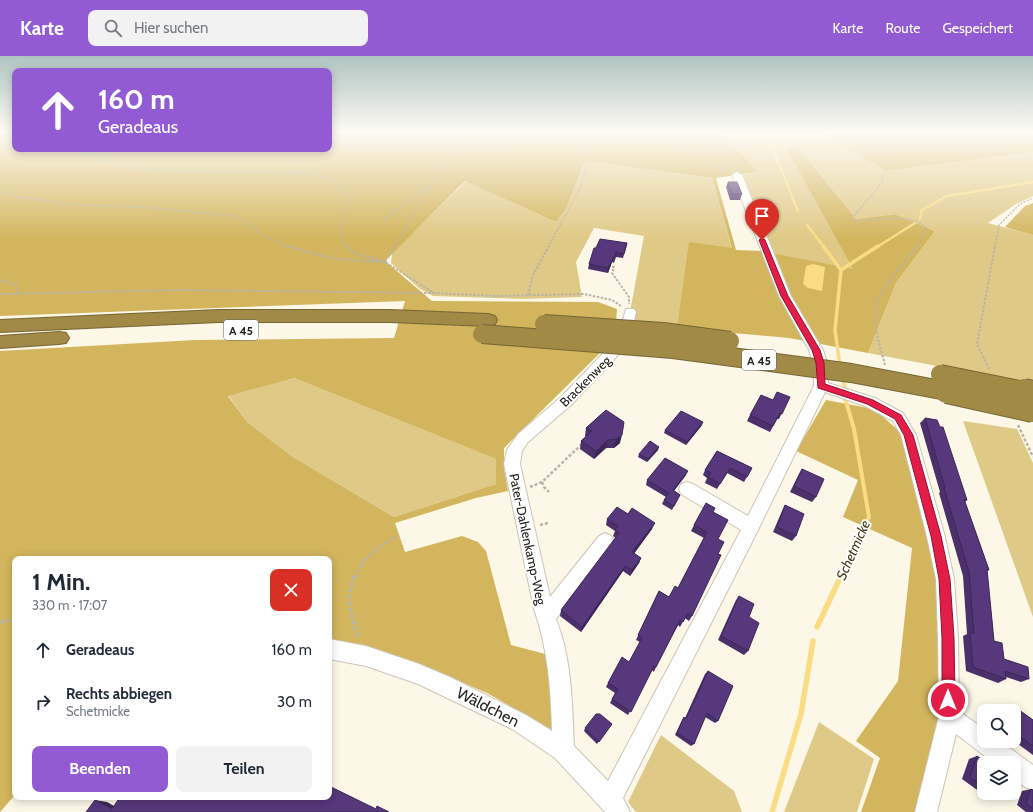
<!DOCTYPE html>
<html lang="de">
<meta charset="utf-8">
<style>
:root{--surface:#fff;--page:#f2f2f3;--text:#1f2937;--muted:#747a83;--accent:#925bd3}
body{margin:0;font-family:Cabin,sans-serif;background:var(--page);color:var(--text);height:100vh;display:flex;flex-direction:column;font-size:15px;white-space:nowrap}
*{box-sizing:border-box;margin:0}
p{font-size:13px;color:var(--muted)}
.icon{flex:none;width:22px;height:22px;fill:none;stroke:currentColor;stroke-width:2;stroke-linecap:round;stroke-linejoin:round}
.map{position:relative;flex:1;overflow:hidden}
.side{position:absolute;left:12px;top:500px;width:320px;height:244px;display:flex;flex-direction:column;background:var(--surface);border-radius:8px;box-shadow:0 2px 10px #0003}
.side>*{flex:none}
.guide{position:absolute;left:12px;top:12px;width:320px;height:84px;border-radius:8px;box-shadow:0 2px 10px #0003;background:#925bd3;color:#fff;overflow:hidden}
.fabs{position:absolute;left:977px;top:648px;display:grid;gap:8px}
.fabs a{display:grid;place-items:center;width:44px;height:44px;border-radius:8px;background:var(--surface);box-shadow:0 2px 10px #0003;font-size:20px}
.pin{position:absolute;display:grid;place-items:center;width:34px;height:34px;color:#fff;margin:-41px -17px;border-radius:50% 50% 50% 0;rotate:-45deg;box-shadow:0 0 4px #0007}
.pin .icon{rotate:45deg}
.me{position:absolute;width:44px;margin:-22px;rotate:0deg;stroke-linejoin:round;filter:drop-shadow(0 0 3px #0008)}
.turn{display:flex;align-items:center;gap:14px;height:84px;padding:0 20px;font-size:18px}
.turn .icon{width:52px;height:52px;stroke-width:2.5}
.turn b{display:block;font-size:28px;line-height:34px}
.round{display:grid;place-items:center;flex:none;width:42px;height:42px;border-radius:8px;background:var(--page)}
.summary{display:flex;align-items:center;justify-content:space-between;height:68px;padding:0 20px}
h1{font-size:24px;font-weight:800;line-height:30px}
.cta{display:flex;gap:8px;margin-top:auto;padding:8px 20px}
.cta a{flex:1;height:46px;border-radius:8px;background:var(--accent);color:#fff;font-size:16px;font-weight:800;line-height:46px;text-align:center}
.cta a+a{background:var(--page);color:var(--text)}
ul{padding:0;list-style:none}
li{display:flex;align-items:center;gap:12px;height:52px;padding:0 20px}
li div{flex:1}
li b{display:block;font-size:15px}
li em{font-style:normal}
header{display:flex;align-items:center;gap:24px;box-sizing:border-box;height:56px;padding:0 20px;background:var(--accent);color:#fff}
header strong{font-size:19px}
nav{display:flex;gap:22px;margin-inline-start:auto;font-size:14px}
.search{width:280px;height:36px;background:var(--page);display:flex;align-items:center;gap:10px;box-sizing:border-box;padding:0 14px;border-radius:8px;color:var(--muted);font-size:15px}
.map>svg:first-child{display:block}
.green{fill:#dfc986}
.forest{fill:#d2b55d;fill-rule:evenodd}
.water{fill:#f9dc84}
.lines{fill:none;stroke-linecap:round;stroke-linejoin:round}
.stream-far3{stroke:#f9dc84;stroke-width:2.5}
.stream-far2{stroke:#f9dc84;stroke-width:3.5}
.stream-far1{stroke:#f9dc84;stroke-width:4}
.stream{stroke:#f9dc84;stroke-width:5.5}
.street-casing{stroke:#cac5b5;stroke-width:2}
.highway-casing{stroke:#766637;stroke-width:2}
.path-far3{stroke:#b8b4a6;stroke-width:1.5;stroke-dasharray:2 1.5;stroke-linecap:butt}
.path-far2{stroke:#b8b4a6;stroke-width:2;stroke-dasharray:2.5 1.5;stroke-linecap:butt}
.path-far1{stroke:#b8b4a6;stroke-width:2.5;stroke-dasharray:3 2;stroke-linecap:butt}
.path{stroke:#b8b4a6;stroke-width:3.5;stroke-dasharray:4 2.5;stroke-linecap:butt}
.street{fill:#fff;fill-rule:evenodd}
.highway{fill:#a18a45;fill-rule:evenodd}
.highway-bridge-far1-casing{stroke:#766637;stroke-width:20;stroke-linecap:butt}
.highway-bridge-casing{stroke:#766637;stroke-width:26;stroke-linecap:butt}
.highway-bridge-far1{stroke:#a18a45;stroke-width:18}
.highway-bridge{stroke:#a18a45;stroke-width:24}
.wall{fill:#4b306b}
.shaded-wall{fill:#3d2757}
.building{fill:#57387c;stroke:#3d2757}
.route{fill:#e11d48;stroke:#92132f}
.labels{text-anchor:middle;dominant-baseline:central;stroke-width:4;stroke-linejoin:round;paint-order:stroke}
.shield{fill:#fff;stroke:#676662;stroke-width:1}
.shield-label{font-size:12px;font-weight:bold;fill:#26241e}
.street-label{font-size:13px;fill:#26241e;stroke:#fff}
.water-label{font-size:14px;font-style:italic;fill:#453913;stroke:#fff}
.near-street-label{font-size:16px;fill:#26241e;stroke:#fff}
</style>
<header>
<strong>Karte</strong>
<div class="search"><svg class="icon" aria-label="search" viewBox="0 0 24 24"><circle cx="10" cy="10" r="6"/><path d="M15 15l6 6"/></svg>Hier suchen</div>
<nav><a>Karte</a><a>Route</a><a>Gespeichert</a></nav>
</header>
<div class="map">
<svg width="1033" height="756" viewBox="0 0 1033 756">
<rect width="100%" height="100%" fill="#fcf7e6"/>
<!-- green -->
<path class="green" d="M722,77H821L886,115L1033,96V140L1016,148L988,167L1033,179V328L868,297L896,227L935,175L895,158L856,163L798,91L786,92L854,214L773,197L743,119L756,116Z
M585,105L712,122L732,193L677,272L631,264L630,256L644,180L594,172L576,206L582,241L523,243L433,240L420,233L391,207L392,197L466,125L556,166L566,153Z
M294,322L496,403V428L394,461L293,401L247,366L228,339Z
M963,365L1017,373L1033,407V561Z
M819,666L874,703L857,756H784Z
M661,679L734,735L742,756H636L628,746Z"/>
<!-- forest -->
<path class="forest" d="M0,77H15V93H329V77H722L757,116L716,122L736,194L763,195L853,213L786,92L798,91L856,163L895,158L935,175L896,227L868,297L789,282L677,272L689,186L732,192L712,122L585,105L566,153L556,166L465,125L385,205L432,245L598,246L617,253L615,277L599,298L504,392V413L508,435L476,442L395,467L405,496L462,480L478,486L486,495L511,589L549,599L563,680L487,637L412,605L329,595V503H15V739L0,756V295L195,284L394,282L405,245L0,260ZM294,322L496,403V428L394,461L293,401L247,366L228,340Z
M821,77H1033V96L886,115Z
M1033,147V179L1005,171L1025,150Z
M826,344L874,353L906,381L944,516L943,619L930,747L926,756H861L880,702L856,685L898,625L912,492L843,461L858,424L796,395Z"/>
<!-- water -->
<path class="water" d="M813,208L825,211L822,235L808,232L803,228L806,210Z"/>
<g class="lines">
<!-- stream-far3 -->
<path class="stream-far3" d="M754,77L765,89L773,93L798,155
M920,163L922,154L947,140L1033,126
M807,169L824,191
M877,191L915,167"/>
<!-- stream-far2 -->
<path class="stream-far2" d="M823,190L841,214L835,274L840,310
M841,214L878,190
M842,321L845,332"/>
<!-- stream-far1 -->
<path class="stream-far1" d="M841,521L869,461L854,373L845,342"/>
<!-- stream -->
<path class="stream" d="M817,571L841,520
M772,756L801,658L813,585"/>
<!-- street casing -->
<g class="street-casing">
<path id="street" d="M737,116L742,119L791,240L823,294L827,307L828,327L875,342L903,357L916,379L945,481L954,523L958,582L959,655L984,673V685H1000L1033,709V734L1025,731L1014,723V707H994L956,678L937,756H915L939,660L938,582L936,523L927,481L901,379L893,365L865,350L825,336L757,476L623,742L630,756H605L555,702L512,673L418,628L366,610L329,603V583L366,590L419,608L452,622L526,659L552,675C551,633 548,593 534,553L504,408L507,394L518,378L561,341L618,282L626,253H634L636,256L629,286L611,307L571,349L528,386L522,395L520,408L550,541L599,480L605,477L611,480L614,485L611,490L556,563C572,603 572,647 574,690L608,725L741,474L681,438L679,433L681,428L687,426L693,428L748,460L814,330L813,307L809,294L779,240L732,119Z"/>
</g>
<!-- highway casing -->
<g class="highway-casing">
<path id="highway" d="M218,254H390L488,258L495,260L497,264L495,268L488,270L390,266H218L0,276V264Z
M59,276L66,277L69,282L66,287L59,288L0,292V280Z"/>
</g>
<!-- path-far3 -->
<path class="path-far3" d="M669,77L712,108L729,115
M705,77L733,113
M872,77L881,91L885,104L882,127L853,161V164C878,167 906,154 927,172L917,191
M78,93L118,109L148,114L307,117L327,122L336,126L342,132L349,143C345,157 334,179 347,191
M300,116C294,106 300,101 307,93
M0,135L14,140L74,149L142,151L234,160L251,169L264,180L289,191
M384,164L421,135L429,132
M394,191L443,110L464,88L471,77
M548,191L580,133L588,103L591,77
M995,191L999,169L1020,148L1033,142"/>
<!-- path-far2 -->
<path class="path-far2" d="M286,190L335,203L385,206L357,198L346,190
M395,190L385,206L434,237L497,240L584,238L612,244L621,250
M608,210L614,211L612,217L629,241V248
M0,224L16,229L18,237
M0,238L179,234L433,237
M528,239L533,219L549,190
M885,309C880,290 872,268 877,248C883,229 905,207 917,190
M989,313L977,288L995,190"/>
<!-- path-far1 -->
<path class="path-far1" d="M1018,369L1033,401
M542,426L544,431L549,436
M530,431L542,426L582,388
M540,469L548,467
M355,521C365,500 376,492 396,481"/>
<!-- path -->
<path class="path" d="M355,520C345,542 351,561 359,583
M0,566L15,563"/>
<!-- street -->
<use href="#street" class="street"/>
<!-- highway -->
<use href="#highway" class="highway"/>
<!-- highway-bridge-far1 casing -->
<g class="highway-bridge-far1-casing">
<path id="highway-bridge-far1" d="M544,268L663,276L730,285
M482,278L673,293L851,317L952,336
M940,318L1029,336"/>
</g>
<!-- highway-bridge casing -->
<g class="highway-bridge-casing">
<path id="highway-bridge" d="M947,335L1033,354
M1024,335L1033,337"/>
</g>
<!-- highway-bridge-far1 -->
<use href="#highway-bridge-far1" class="highway-bridge-far1"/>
<!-- highway-bridge -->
<use href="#highway-bridge" class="highway-bridge"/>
</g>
<!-- wall -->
<path class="wall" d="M728,126L742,138L740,144H730L726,131Z
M627,187L626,192L623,202L616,201L614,207L612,206L608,217L588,213L589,208Z
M790,341L779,363H777L770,376L747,365L750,359L773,344Z
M606,354L620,387L614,392H606L594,403L580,393L581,385L586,381L585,380L586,372Z
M925,362L967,444L965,446L989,514L987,515L994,585L1004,603L1029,623L1021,626L1006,621V623L998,627L966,615L963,580L967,578L963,520L939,437L940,436L920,367Z
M702,369L686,389L664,377L665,374Z
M658,394L647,406L638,401L639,398Z
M717,395L752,412L744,426L727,417L717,433L705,427L707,422L703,419L705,414Z
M802,413L816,441L812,446L790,436L799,418Z
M686,419L674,435L680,439L672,454L662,448L664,444L666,441L646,429L647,424Z
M785,449L796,480L792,485L773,476L782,455Z
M713,456L718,483V498L692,560L689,565L685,562L680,571L678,569L656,611L654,616L652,614L628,659L610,647L615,637L606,631L608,627L629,606L640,586L636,584L659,535L669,541L678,532L704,482L691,475L694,469Z
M607,463L652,473L634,497L641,502L639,507L630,520L623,515L581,576L560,560L561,554L616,482L613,480L615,475L606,469Z
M739,540L749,561L748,595L744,599L718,584L736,544Z
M708,615L718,665L715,667L705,661L694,688L691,690L675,679L682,664L684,661L685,662L705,618Z
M1015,651L1033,664V699L1014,685V655H1007Z
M612,668L597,688L584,675L585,672Z
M977,700L984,707V737H1001L999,742L991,744L962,723L969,703Z
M1031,733L1033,734V756H1026L1017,749L1022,735Z"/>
<!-- shaded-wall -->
<path class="shaded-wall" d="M613,202L612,206L608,217V212Z
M703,366L702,369L686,389L687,386Z
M622,379L620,387L614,392L616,383Z
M608,384L606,392L594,403L596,395Z
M659,391L658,394L647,406L648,403Z
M688,415L686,419L671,438L673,434Z
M655,467L652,473L631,502L632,496Z
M641,502L639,507L630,520L632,514Z
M625,510L623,515L581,576L582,571Z
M95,744L107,746L123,755L112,753Z"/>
<!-- building -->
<path class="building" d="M728,126H737L742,138H732Z
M600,183L627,187L624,198L616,196L614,202H613L608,212L589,208L594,192H596Z
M777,336L790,341L782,358L780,357L773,370L750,359L761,339L773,344Z
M606,354L624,366L622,379L616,383L608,384L596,395L581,385L592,375L586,372Z
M681,355L703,366L687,386L665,374Z
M925,362L937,364L940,371H943L967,444L964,443L989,514L987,513L994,585L1002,587L1004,603L1028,611L1029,623L1005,615L1006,623L973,611L970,576L974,578L969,516L944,432H945Z
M650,385L659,391L648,403L639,398Z
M717,395L752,412L747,421L730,412L720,428L708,421L711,417L705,414Z
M665,402L688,415L673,434L680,439L674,450L664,444L669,437L647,424Z
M802,413L824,423L816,441L794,430Z
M706,447L715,452L713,456L728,464L718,483L724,486L718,498L721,499L692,560L688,557L683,566L680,564L656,611L654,610L631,656L612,643L618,633L608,627L622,601L629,606L642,582L638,579L659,535L669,541L675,530L678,532L707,476L694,469Z
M785,449L804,458L796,480L777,471Z
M617,451L628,458L632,452L655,467L632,496L641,502L632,514L625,510L582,571L561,554L619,477L615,474L618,470L607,463Z
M739,540L754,548L749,561L759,567L748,595L721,580Z
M708,615L733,630L718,665L707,657L694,688L677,677L684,661L686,663Z
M1015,651L1033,664V690L1014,676V655H1013Z
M596,658H600L612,668L599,686L585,672Z
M977,700L987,707H984V731L970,721Z
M329,730L376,753L377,750L389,756H86L95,744L112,753L120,741H329Z
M1031,733L1033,734V753L1026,747Z
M993,737H1001L999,742Z"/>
<!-- sky -->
<linearGradient id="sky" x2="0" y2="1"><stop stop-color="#afc4c0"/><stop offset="0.42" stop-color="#fefbf4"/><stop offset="1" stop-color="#fefbf4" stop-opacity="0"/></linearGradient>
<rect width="1033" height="183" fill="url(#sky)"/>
<!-- route -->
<path class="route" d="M762,182L765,184L788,240L820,294L824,307L825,328L873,344L901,359L913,379L941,480L950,523L954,582L955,644L953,649L948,650L944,649L942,644V582L939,523L931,480L904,379L895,363L867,348L818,332L816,307L812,294L781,240L759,184Z"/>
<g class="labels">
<!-- shield labels -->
<g class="shield">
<rect x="224" y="264" width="34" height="20" rx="3"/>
<rect x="742" y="294" width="34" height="20" rx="3"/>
</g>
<g class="shield-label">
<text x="241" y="274">A 45</text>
<text x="759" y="304">A 45</text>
</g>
<!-- street labels -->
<g class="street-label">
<text transform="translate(585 325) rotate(-45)">Brackenweg</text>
<text transform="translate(528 483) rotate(78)">Pater-Dahlenkamp-Weg</text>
</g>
<!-- water labels -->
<g class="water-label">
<text transform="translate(853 494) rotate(-66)">Schetmicke</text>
</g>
<!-- near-street labels -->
<g class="near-street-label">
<text transform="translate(488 651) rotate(27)">Wäldchen</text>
</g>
</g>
</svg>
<div class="fabs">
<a><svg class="icon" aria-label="search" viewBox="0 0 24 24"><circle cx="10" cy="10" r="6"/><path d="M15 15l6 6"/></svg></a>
<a><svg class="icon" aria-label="layers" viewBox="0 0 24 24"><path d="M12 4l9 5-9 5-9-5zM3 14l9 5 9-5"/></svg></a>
</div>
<div class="pin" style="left:762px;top:184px;background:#d93025"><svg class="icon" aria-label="arrive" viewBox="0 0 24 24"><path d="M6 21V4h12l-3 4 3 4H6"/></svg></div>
<svg class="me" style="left:948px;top:644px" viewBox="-20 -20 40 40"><circle r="17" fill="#e11d48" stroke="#fff" stroke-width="3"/><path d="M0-11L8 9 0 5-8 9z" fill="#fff"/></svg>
<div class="guide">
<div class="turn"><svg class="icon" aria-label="ahead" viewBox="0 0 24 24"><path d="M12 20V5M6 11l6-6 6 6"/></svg><div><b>160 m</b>Geradeaus</div></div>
</div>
<section class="side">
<div class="summary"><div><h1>1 Min.</h1><p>330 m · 17:07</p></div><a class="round" style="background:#d93025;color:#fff"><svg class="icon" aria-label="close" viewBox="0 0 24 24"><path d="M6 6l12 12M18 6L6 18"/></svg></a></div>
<ul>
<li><svg class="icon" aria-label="ahead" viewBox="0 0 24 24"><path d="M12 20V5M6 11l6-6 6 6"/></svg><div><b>Geradeaus</b></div><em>160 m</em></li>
<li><svg class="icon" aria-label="right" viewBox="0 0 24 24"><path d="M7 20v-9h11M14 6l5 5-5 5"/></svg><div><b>Rechts abbiegen</b><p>Schetmicke</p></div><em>30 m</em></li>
</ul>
<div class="cta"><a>Beenden</a><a>Teilen</a></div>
</section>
</div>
